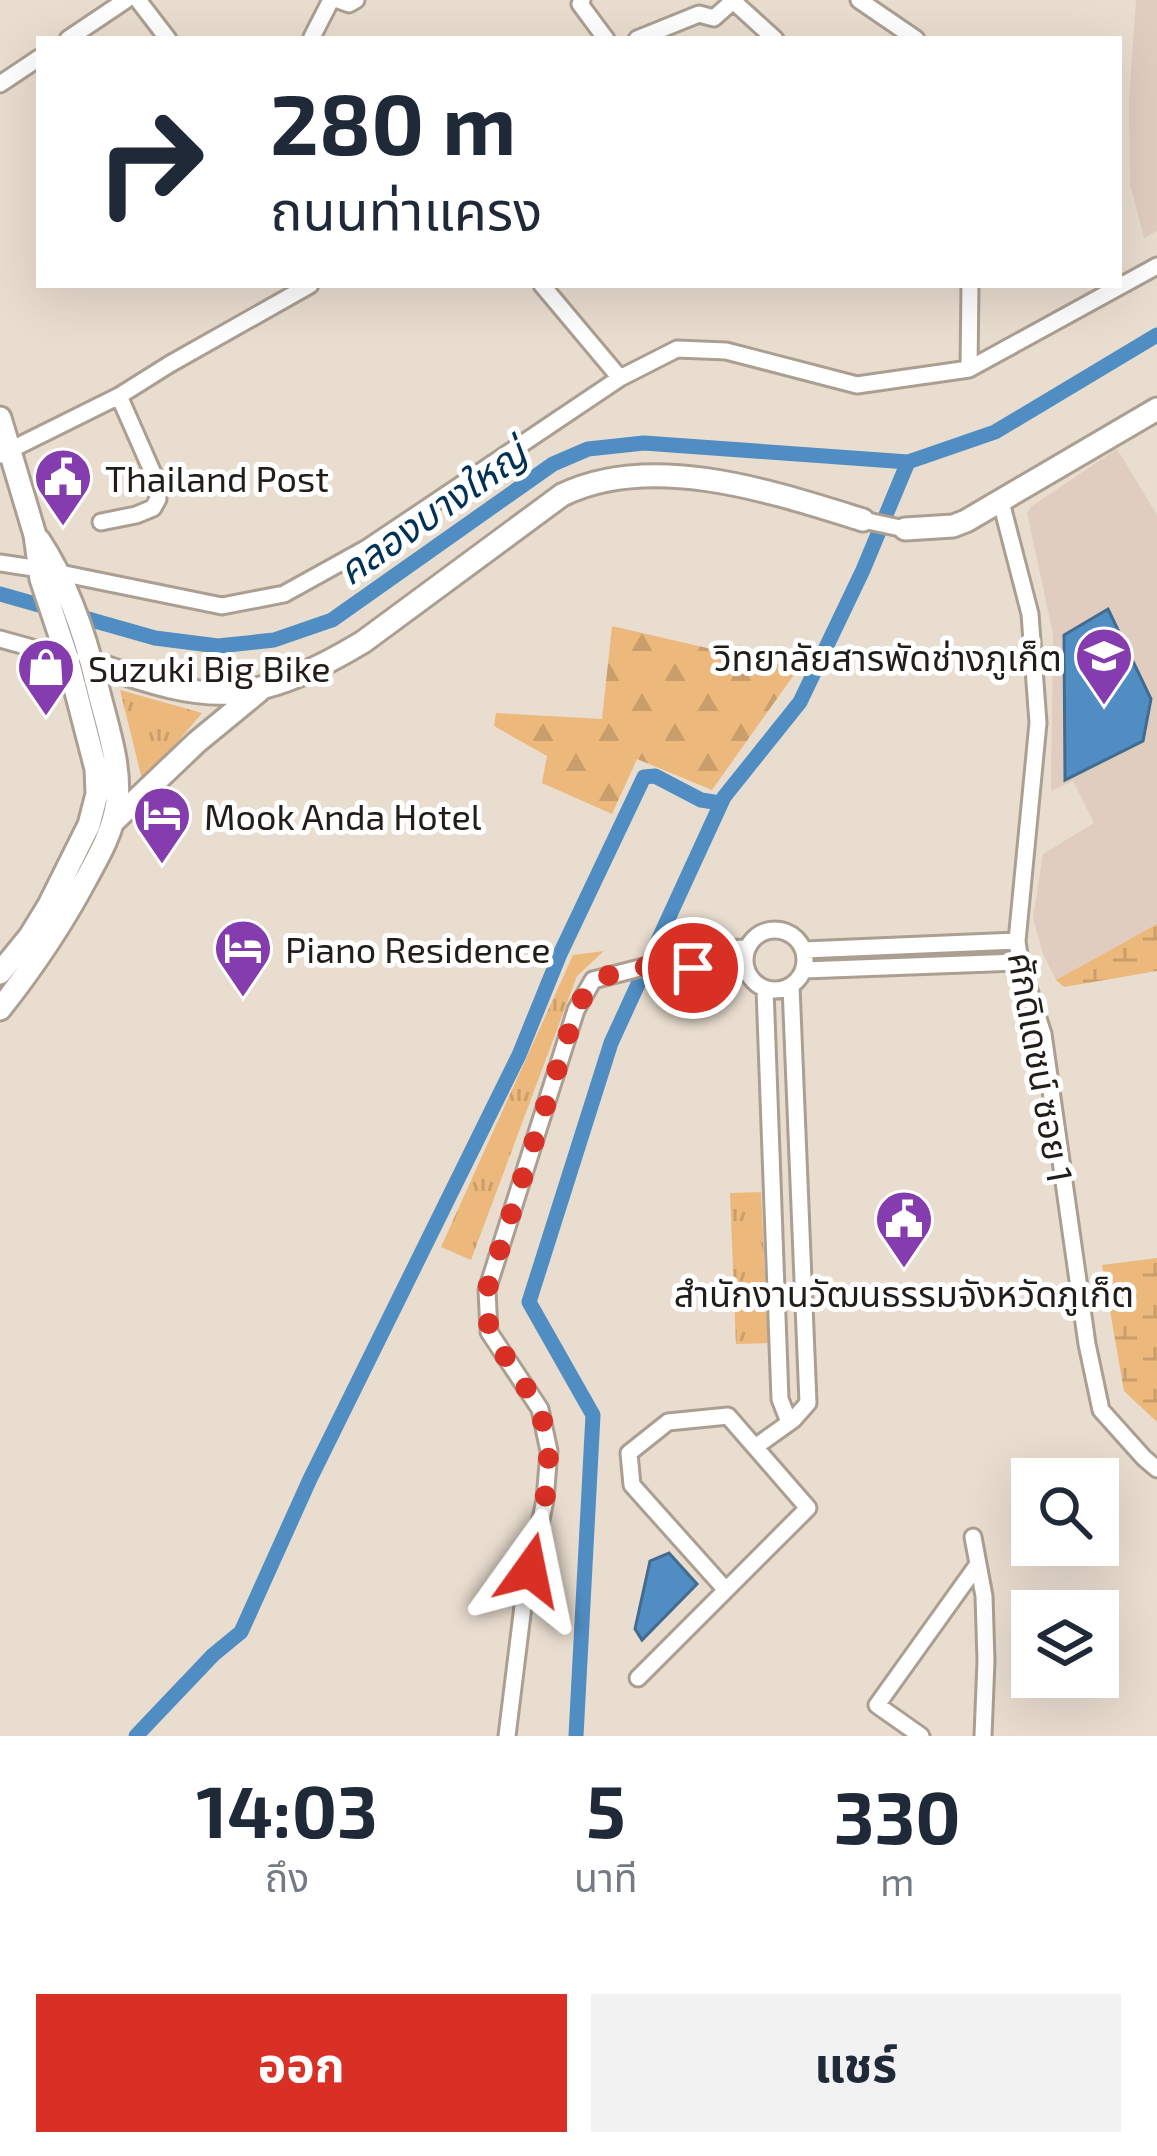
<!DOCTYPE html>
<html lang="th">
<meta charset="utf-8">
<style>
:root{--surface:#fff;--page:#f2f2f3;--text:#1f2937;--muted:#747a83;--accent:#d93025}
body{margin:0;font-family:"Exo 2","Noto Sans Thai",sans-serif;background:var(--page);color:var(--text);height:100vh;display:flex;flex-direction:column;font-size:45px;white-space:nowrap}
*{box-sizing:border-box;margin:0}
p{font-size:39px;color:var(--muted)}
.icon{flex:none;width:66px;height:66px;fill:none;stroke:currentColor;stroke-width:2;stroke-linecap:round;stroke-linejoin:round}
.map{position:relative;height:1736px;overflow:hidden}
.sheet{display:flex;flex-direction:column;background:var(--surface);flex:1}
.sheet>*{flex:none}
.top-card{position:absolute;left:36px;top:36px;width:1086px;height:252px;border-radius:0px;box-shadow:0 12px 48px #0002;background:#fff;color:var(--text);overflow:hidden}
.tools{position:absolute;left:1011px;top:1458px;display:grid;gap:24px}
.tools a{display:grid;place-items:center;width:108px;height:108px;border-radius:0px;background:var(--surface);box-shadow:0 12px 48px #0002;font-size:60px}
.pin{position:absolute;display:grid;place-items:center;width:102px;height:102px;color:#fff;margin:-51px;border:6px solid #fff;border-radius:50%;box-shadow:0 3px 12px #0007}
.me{position:absolute;width:132px;margin:-66px;rotate:12deg;stroke-linejoin:round;filter:drop-shadow(0 0 9px #0008)}
.turn{display:flex;align-items:center;gap:42px;height:252px;padding:0 36px;font-size:54px}
.turn .icon{width:156px;height:156px;stroke-width:2.5}
.turn b{display:block;font-size:84px;line-height:102px}
.eta{display:flex;justify-content:space-evenly;align-items:center;height:204px;text-align:center}
.eta b{font-size:72px;font-weight:700;line-height:84px}
.cta{display:flex;gap:24px;margin-top:auto;padding:24px 36px}
.cta a{flex:1;height:138px;border-radius:0px;background:var(--accent);color:#fff;font-size:48px;font-weight:700;line-height:138px;text-align:center}
.cta a+a{background:var(--page);color:var(--text)}
.map>svg:first-child{display:block}
.education{fill:#e0cdbf}
.grass{fill:url(#grass-tufts)}
.forest{fill:url(#forest-firs)}
.wetland{fill:url(#wetland-marsh)}
.water{fill:#508dc3;stroke:#426b90;stroke-width:3}
.lines{fill:none;stroke-linecap:round;stroke-linejoin:round}
.canal{stroke:#508dc3;stroke-width:15}
.street-casing{stroke:#ab9f92;stroke-width:21}
.secondary-casing{stroke:#ab9f92;stroke-width:27}
.street{stroke:#fff;stroke-width:15}
.secondary{stroke:#fff;stroke-width:21}
.route{stroke:#d93025;stroke-width:21;stroke-dasharray:0 37.8}
.labels{text-anchor:middle;dominant-baseline:central;stroke-width:10;stroke-linejoin:round;paint-order:stroke}
.poi-label{font-size:36px;fill:#211d18;stroke:#fff;text-anchor:start}
.street-label{font-size:36px;fill:#211d18;stroke:#fff}
.water-label{font-size:39px;font-style:italic;fill:#013155;stroke:#fff}
</style>
<div class="map">
<svg width="1157" height="1736" viewBox="0 0 1157 1736">
<defs>
<pattern id="grass-tufts" width="24" height="20" patternUnits="userSpaceOnUse" patternTransform="scale(3)"><rect width="24" height="20" fill="#ecb87b"/><path d="M3 7l-1-3M5 7V3M7 7l1-3M15 17l-1-3M17 17v-4M19 17l1-3" fill="none" stroke="#ca9e6a"/></pattern>
<pattern id="forest-firs" width="22" height="20" patternUnits="userSpaceOnUse" patternTransform="scale(3)"><rect width="22" height="20" fill="#ecb87b"/><path d="M5 1l3.5 6h-7zM16 11l3.5 6h-7z" fill="#ca9e6a"/></pattern>
<pattern id="wetland-marsh" width="20" height="14" patternUnits="userSpaceOnUse" patternTransform="scale(3)"><rect width="20" height="14" fill="#ecb87b"/><path d="M1 5h8M5 5V1M11 12h8M15 12V8" fill="none" stroke="#ca9e6a"/></pattern>
</defs>
<rect width="100%" height="100%" fill="#e9ddcf"/>
<!-- education -->
<path class="education" d="M1136,0H1157V231L1144,238L1130,184L1129,99Z
M1117,449L1157,515V924L1056,980L1043,954L1033,918L1043,854L1094,823L1073,781L1051,791L1053,634L1027,513L1032,506Z"/>
<!-- grass -->
<path class="grass" d="M120,690L202,713L143,783Z
M604,951L577,976L471,1260L441,1247L573,955Z
M761,1192L768,1343L736,1344L730,1193Z"/>
<!-- forest -->
<path class="forest" d="M612,626L798,669L712,790L637,759L612,814L542,783L547,756L494,726L496,713L602,719Z"/>
<!-- wetland -->
<path class="wetland" d="M1157,924V971L1064,987L1056,980Z
M1157,1258V1422L1124,1391L1102,1265Z"/>
<!-- water -->
<path class="water" d="M1108,609L1151,699L1143,741L1065,780L1064,635Z
M669,1553L697,1584L642,1640L635,1629L650,1561Z"/>
<g class="lines">
<!-- canal -->
<path class="canal" d="M0,594L155,638L218,646L274,640L332,620L553,464L588,449L644,443L908,462L995,432L1157,335
M136,1736L213,1655L241,1632L310,1479L519,1055L560,954L644,777L655,776L701,800L720,803
M576,1736L593,1415L529,1302L611,1043L724,797L800,702L863,570L908,462"/>
<!-- street casing -->
<g class="street-casing">
<path id="street" d="M138,0L168,39
M338,0L349,4L356,0
M582,0L580,4L606,39
M732,0L775,39
M859,0L916,39
M312,37L331,0
M68,39L126,0
M637,39L699,14L714,18L733,1
M0,84L39,58
M542,285L620,378
M969,369L970,285
M0,455L119,396L170,364L310,285
M1001,502L1030,614L1038,723L1017,941L1020,962L1043,1034L1087,1344L1101,1410L1144,1458L1157,1469
M863,520L905,529
M101,522L136,515L153,508L158,499L156,480L119,396
M0,563L40,569
M60,573L222,606L284,594L367,548L620,378L677,349L726,351L857,385L969,369L1157,266
M0,639L72,659
M745 960a30 30 0 1 1 60 0a30 30 0 1 1-60 0Z
M804,950L1017,941
M672,963L716,973L746,972
M804,970L1020,962
M765,989L780,1399L787,1417L793,1420
M755,1447L793,1420L808,1403L791,986
M973,1537L984,1596L986,1661L983,1736
M638,1678L808,1508L728,1416L668,1422L629,1453L632,1485L725,1589
M507,1736L523,1606L545,1500L549,1451L540,1409L489,1332L487,1290L576,1010L593,980L714,949L747,948
M921,1736L877,1705L978,1564"/>
</g>
<!-- secondary casing -->
<g class="secondary-casing">
<path id="secondary" d="M0,418L35,535L41,579L67,657L96,769L97,794L89,825L49,905L30,936L0,973
M905,529L953,526L966,521L1157,409
M92,663C136,677 184,696 231,693C278,689 323,666 363,642L562,495C652,451 773,492 863,520
M113,822L197,742L259,691
M0,1009C34,966 60,928 86,879C100,854 113,831 117,802C121,763 106,723 97,685C85,634 68,584 39,540"/>
</g>
<!-- street -->
<use href="#street" class="street"/>
<!-- secondary -->
<use href="#secondary" class="secondary"/>
</g>
<g class="lines">
<!-- route -->
<path class="route" d="M530,1570L545,1500L549,1451L540,1409L489,1332L487,1290L576,1010L593,980C627,970 658,960 693,968"/>
</g>
<!-- icons -->
<defs>
<g id="civic-pin" transform="scale(3)"><path d="M0 17L-7.5 6A9.5 9.5 0 1 1 7.5 6Z" fill="#853cae" stroke="#fff"/><path d="M-.6-6.5H3V-4.5H.6V-3L4-1V1h2V6H-6V1h2V-1L-.6-3ZM-1.2 2.5V6h2.4V2.5Z" fill="#fff"/></g>
<g id="university-pin" transform="scale(3)"><path d="M0 17L-7.5 6A9.5 9.5 0 1 1 7.5 6Z" fill="#853cae" stroke="#fff"/><path d="M0-5L7-2L0 1L-7-2ZM-4 1L0 2.5L4 1V4Q0 6-4 4Z" fill="#fff"/></g>
<g id="shop-pin" transform="scale(3)"><path d="M0 17L-7.5 6A9.5 9.5 0 1 1 7.5 6Z" fill="#853cae" stroke="#fff"/><path d="M-5-2.5h2.3a2.7 3.5 0 0 1 5.4 0H5L5.5 6h-11ZM-1.5-2.5h3a1.5 2.3 0 0 0-3 0Z" fill="#fff"/></g>
<g id="hotel-pin" transform="scale(3)"><path d="M0 17L-7.5 6A9.5 9.5 0 1 1 7.5 6Z" fill="#853cae" stroke="#fff"/><path d="M-6-4.5h1.5V1H6V5H4.5V3h-9V5H-6ZM-4 0a1.8 1.8 0 1 1 3.6 0ZM.5 0V-2.5h3Q6-2.5 6 0Z" fill="#fff"/></g>
</defs>
<g fill-rule="evenodd">
<use href="#civic-pin" x="63" y="477"/>
<use href="#university-pin" x="1104" y="656"/>
<use href="#shop-pin" x="46" y="667"/>
<use href="#hotel-pin" x="162" y="815"/>
<use href="#hotel-pin" x="243" y="948"/>
<use href="#civic-pin" x="904" y="1219"/>
</g>
<g class="labels">
<!-- poi labels -->
<g class="poi-label">
<text x="105" y="477">Thailand Post</text>
<text x="1062" y="656" text-anchor="end">วิทยาลัยสารพัดช่างภูเก็ต</text>
<text x="88" y="667">Suzuki Big Bike</text>
<text x="204" y="815">Mook Anda Hotel</text>
<text x="285" y="948">Piano Residence</text>
<text x="904" y="1292" text-anchor="middle">สำนักงานวัฒนธรรมจังหวัดภูเก็ต</text>
</g>
<!-- street labels -->
<g class="street-label">
<text transform="translate(1042 1067) rotate(80)">ศักดิเดชน์ ซอย 1</text>
</g>
<!-- water labels -->
<g class="water-label">
<text transform="translate(431 511) rotate(-35)">คลองบางใหญ่</text>
</g>
</g>
</svg>
<div class="tools">
<a><svg class="icon" aria-label="search" viewBox="0 0 24 24"><circle cx="10" cy="10" r="6"/><path d="M15 15l6 6"/></svg></a>
<a><svg class="icon" aria-label="layers" viewBox="0 0 24 24"><path d="M12 4l9 5-9 5-9-5zM3 14l9 5 9-5"/></svg></a>
</div>
<div class="pin" style="left:693px;top:968px;background:#d93025"><svg class="icon" aria-label="arrive" viewBox="0 0 24 24"><path d="M6 21V4h12l-3 4 3 4H6"/></svg></div>
<svg class="me" style="left:530px;top:1570px" viewBox="-20 -20 40 40"><path d="M0-17L14 15 0 8-14 15z" fill="#d93025" stroke="#fff" stroke-width="4"/></svg>
<div class="top-card">
<div class="turn"><svg class="icon" aria-label="right" viewBox="0 0 24 24"><path d="M7 20v-9h11M14 6l5 5-5 5"/></svg><div><b>280 m</b>ถนนท่าแครง</div></div>
</div>
</div>
<section class="sheet">
<div class="eta">
<div><b>14:03</b><p>ถึง</p></div>
<div><b>5</b><p>นาที</p></div>
<div><b>330</b><p>m</p></div>
</div>
<div class="cta"><a>ออก</a><a>แชร์</a></div>
</section>
